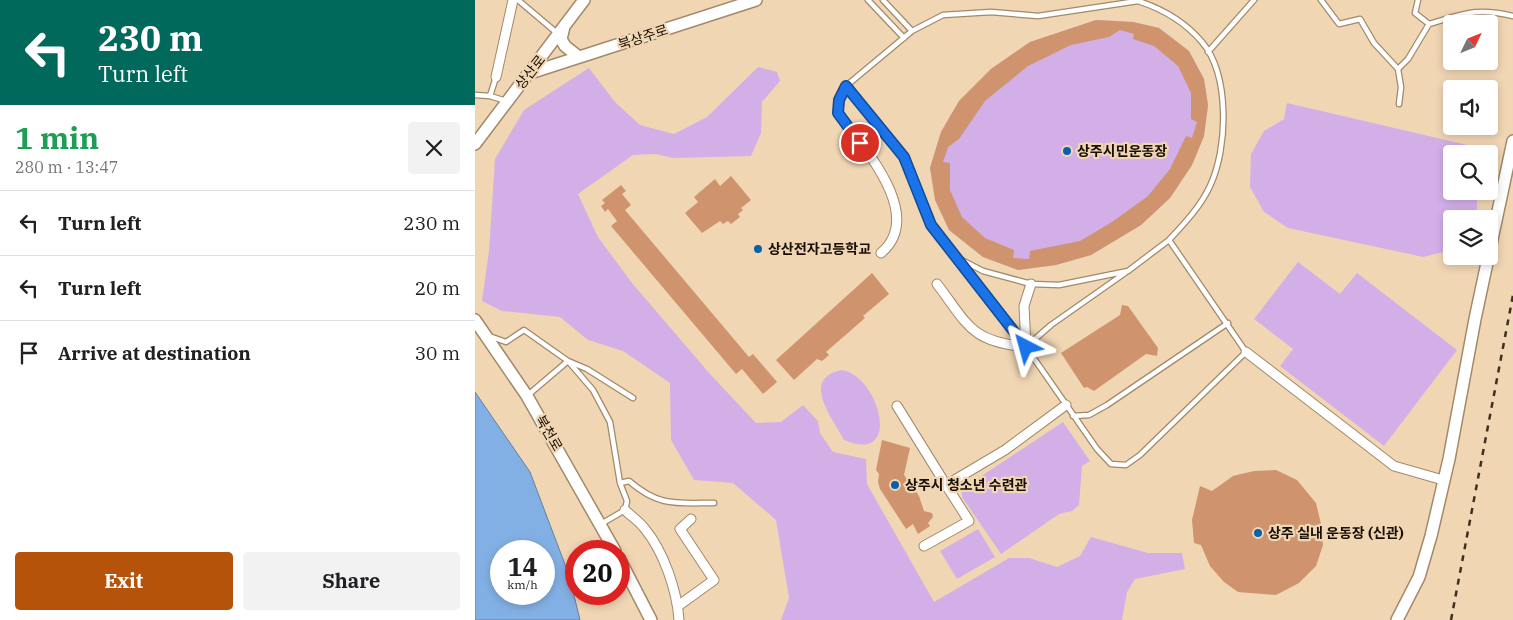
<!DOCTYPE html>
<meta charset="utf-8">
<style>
:root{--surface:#fff;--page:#f2f2f2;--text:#202124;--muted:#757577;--line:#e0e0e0;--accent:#b45309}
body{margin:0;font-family:"IBM Plex Serif","Noto Sans KR",serif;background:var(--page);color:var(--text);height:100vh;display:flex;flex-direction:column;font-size:19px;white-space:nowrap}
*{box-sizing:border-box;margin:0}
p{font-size:16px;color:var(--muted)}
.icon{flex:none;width:28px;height:28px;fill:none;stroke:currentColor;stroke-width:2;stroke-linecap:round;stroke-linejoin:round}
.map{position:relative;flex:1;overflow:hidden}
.panel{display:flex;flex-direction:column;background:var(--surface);width:475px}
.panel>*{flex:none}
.top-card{background:#00695c;color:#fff;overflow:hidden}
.needle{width:32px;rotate:47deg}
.fabs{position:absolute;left:968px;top:15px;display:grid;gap:10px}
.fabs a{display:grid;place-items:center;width:55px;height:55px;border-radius:5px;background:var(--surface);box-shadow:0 2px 8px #0003;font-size:25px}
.speed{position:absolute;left:15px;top:540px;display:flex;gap:10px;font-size:25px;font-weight:700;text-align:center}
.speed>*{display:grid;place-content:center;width:65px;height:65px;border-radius:50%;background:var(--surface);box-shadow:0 2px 8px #0003;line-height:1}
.speed small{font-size:12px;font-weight:400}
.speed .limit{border:8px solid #d22;background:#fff;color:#111}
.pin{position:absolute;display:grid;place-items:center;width:42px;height:42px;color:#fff;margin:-21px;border:2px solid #fff;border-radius:50%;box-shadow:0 1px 5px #0007}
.me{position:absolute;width:55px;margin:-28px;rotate:321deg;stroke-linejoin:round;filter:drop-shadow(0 0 4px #0008)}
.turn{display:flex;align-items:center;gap:18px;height:105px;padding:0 15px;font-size:22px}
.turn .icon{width:65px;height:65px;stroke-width:2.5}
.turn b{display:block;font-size:35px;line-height:42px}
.round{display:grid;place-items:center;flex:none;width:52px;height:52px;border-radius:5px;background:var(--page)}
.overview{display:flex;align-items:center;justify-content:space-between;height:85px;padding:0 15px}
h1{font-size:30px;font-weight:700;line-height:38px;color:#1e9e55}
.button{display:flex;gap:10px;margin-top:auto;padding:10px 15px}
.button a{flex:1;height:58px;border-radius:5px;background:var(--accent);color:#fff;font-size:20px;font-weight:700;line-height:58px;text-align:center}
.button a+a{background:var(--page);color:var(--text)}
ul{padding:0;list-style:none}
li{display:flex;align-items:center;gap:15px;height:65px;padding:0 15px;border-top:1px solid var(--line)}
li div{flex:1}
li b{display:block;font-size:19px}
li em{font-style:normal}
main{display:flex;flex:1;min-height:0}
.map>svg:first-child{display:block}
.green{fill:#d3afe8}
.water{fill:#83b0e4;stroke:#637fa1;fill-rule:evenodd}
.building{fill:#cf936d;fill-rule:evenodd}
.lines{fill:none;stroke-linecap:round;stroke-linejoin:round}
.service-casing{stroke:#a2896a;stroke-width:7}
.minor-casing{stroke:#a2896a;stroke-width:11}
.tertiary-casing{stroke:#a2896a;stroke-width:14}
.service{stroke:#fff;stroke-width:4.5}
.minor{stroke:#fff;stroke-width:9}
.tertiary{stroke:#fff;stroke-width:11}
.rail{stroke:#3d3122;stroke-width:2.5;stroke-dasharray:6 6;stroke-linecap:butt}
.route-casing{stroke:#114b97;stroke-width:12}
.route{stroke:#1a73e8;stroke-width:9}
.poi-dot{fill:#0960ad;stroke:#f1d6b4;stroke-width:2}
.labels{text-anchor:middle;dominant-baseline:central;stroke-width:4.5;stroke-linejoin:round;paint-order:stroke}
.street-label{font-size:14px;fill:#170e04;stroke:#f1d6b4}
.poi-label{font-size:14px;font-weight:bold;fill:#170e04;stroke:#f1d6b4;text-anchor:start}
</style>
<main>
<section class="panel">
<div class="top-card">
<div class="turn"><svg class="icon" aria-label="left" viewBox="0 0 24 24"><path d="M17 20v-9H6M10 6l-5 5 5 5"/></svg><div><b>230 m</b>Turn left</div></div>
</div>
<div class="overview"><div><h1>1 min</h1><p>280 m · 13:47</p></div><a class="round"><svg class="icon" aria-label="close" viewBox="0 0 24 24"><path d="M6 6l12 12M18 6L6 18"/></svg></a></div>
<ul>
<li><svg class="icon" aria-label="left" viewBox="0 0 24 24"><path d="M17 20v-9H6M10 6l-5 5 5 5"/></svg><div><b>Turn left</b></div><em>230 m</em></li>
<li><svg class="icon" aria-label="left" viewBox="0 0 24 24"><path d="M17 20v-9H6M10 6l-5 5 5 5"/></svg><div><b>Turn left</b></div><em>20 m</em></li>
<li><svg class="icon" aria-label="arrive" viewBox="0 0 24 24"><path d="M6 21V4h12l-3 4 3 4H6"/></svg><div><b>Arrive at destination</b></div><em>30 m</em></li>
</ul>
<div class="button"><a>Exit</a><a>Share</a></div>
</section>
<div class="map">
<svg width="1038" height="620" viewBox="0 0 1038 620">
<rect width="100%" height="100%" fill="#f1d6b4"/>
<!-- green -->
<path class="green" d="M621,20L658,22L684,28L714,51L729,79L733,105L729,136L717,165L695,198L666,225L616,255L581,265L543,270L508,257L474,230L455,168L466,132L484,101L516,69L555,42Z
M283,67L302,72L305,81L287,102L286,133L276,156L198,158L181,154L158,155L103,194L123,237L157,283L235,374L281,423L306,422L328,405L343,421L345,433L358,452L391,459L392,484L459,602L534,558H554L582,567L605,556L616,537L673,553H707L710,569L660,579L652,592L647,620H306L314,598L301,520L258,483L219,480L196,440L195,383L148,351L113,340L85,317L27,311L7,301L14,251L20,159L49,110L114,68L140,102L165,125L199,134L232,117Z
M812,103L1001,147L1000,154H976V191H1002V209L997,219H976V247L972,251L948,257L813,228L789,212L775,187L776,154L789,131L809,119Z
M823,262L865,294L882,273L982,350L909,446L805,366L818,349L779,319Z
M366,370C404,374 429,466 369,440C358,419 325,379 366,370Z
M588,422L615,461L607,466L604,505L597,511L584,514L526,554L487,497V489Z
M503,529L520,557L482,579L465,551Z"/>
<!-- water -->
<path class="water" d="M0,392L55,472L94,575L105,620H0ZM26,551H69V594H26Z"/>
<!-- building -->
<path class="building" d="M621,20L658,22L684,28L714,51L729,79L733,105L729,136L717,165L695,198L666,225L616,255L581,265L543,270L508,257L474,230L460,200L455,168L466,132L484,101L516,69L555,42ZM645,30L659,34L658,39L679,46L703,66L716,93V119L722,122L717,138L711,136L695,169L673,196L637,222L605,241L555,251L554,259L538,258L539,250L510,238L487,217L475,190V163L468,162L473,147L484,139L510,101L553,66L596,45L634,37Z
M256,176L276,200L266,208L268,210L263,214L265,217L256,224L253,221L248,224L245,221L227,233L210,213L223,202L219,197L240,179L245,186Z
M146,185L151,191L147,194L156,205L150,210L274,357L278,354L302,382L288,394L267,369L261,374L136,226L142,221L133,209L130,212L126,206L130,203L127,200Z
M397,273L414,294L388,316L390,318L351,352L354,355L347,361L342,359L319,380L301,360Z
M647,305L653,306L683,348L682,356L671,354L619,391L612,387L609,388L586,353L645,315Z
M407,440L435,448L429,475L444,496L449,511L457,513L458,517L453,523L455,526L443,534L438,524L431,529L405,489L403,482L404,474L401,470Z
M801,470L822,480L841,503L846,524L848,545L841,566L824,583L801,595L763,592L749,582L735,566L726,545L719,543L717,520L725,486L737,491L758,476L779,471Z"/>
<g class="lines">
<!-- service casing -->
<g class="service-casing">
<path id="service" d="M43,0L82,33
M393,0L429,38
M408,0L437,31
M846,0L864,24L885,19L899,43L923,69L933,59L954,24C988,14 1002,7 1038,16
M943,0L940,13L954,24
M663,1C688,9 710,22 727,42C755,75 753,148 735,186C726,206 709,224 694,240L771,352L665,455L651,465L636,464L622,449L551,347L456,225L429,157L371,86L437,31L468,15L516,12L563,16Z
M733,52L779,0
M923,69L926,87L924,104
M0,95L15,96L21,77
M15,96L31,101
M479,256L508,271L556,284L584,285L653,271L694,240
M14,336L31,342L49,330L93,361L112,369L158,398
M552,346L576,325L650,273
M53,395L93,361L118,390L135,422L145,483L152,501L150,510L126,524
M598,416L614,415L632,405L753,323
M145,483L154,481C184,507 201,503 239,503"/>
</g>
<!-- minor casing -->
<g class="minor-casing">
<path id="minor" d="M21,77L38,0
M371,86L364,100L363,113C388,147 451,215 406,253
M462,284C494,326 495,341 551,347L549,306L556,284
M771,352L919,466L968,480
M422,406L471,485L530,450L591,405
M150,510C156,516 165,522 170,529C189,552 202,591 204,620
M449,546L494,521L471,485
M203,606L239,580L205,529L216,519"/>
</g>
<!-- tertiary casing -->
<g class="tertiary-casing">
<path id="tertiary" d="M89,27L86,39L90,46L104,57
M55,73L281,0
M0,144L109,0
M0,320L52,396L140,551
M144,558L176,620
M922,620L944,577L956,536L974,459L1000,319L1038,141"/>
</g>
<!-- service -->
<use href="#service" class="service"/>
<!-- minor -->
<use href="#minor" class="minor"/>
<!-- tertiary -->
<use href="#tertiary" class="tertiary"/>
<!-- rail -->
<path class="rail" d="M976,620L1038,295"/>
</g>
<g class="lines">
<!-- route casing -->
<g class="route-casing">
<path id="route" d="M385,143L363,113L364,100L371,86L429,157L456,225L551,347"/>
</g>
<!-- route -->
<use href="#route" class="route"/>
</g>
<!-- markers -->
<g class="poi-dot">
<circle cx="592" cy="151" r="5"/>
<circle cx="283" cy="249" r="5"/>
<circle cx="420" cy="485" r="5"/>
<circle cx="783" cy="533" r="5"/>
</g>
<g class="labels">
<!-- street labels -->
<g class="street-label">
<text transform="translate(168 37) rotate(-18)">북상주로</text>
<text transform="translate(55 72) rotate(-52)">상산로</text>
<text transform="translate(74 433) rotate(60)">북천로</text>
</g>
<!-- poi labels -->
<g class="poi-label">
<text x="602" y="151">상주시민운동장</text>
<text x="293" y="249">상산전자고등학교</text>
<text x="430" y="485">상주시 청소년 수련관</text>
<text x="793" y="533">상주 실내 운동장 (신관)</text>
</g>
</g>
</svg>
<div class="fabs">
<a><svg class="needle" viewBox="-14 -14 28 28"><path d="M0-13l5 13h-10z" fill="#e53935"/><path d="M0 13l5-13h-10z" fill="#757577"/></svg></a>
<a><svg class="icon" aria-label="sound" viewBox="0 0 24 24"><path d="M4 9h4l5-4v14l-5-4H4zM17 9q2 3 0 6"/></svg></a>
<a><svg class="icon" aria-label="search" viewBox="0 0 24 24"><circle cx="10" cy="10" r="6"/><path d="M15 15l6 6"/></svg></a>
<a><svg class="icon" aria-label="layers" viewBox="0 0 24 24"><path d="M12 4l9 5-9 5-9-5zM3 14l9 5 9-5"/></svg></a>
</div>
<div class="speed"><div>14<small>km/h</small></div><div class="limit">20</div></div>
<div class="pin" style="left:385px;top:143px;background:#d93025"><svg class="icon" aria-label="arrive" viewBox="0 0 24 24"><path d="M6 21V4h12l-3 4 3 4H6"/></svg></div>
<svg class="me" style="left:551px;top:347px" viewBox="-20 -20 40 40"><path d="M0-17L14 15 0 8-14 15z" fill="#1a73e8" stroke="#fff" stroke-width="4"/></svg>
</div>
</main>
